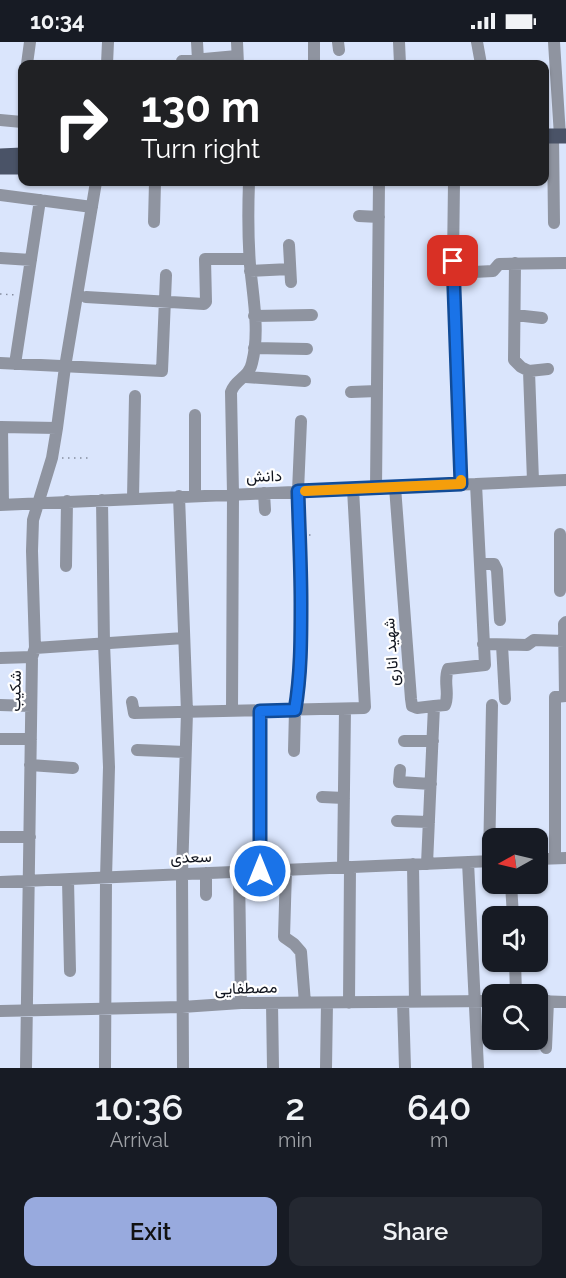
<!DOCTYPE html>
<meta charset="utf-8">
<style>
:root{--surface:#171b24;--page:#242831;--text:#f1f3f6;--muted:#9ea1a6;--accent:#98aade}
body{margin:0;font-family:Raleway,Vazirmatn,sans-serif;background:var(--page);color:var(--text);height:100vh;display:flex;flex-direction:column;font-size:22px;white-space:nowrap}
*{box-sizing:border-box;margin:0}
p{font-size:20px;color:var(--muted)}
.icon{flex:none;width:33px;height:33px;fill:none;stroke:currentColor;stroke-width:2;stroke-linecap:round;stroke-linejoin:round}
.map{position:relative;height:1026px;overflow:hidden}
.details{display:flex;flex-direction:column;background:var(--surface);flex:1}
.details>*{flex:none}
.banner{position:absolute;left:18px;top:18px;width:531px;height:126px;border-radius:12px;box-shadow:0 2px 4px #0004;background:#202124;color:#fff;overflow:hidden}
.needle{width:39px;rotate:262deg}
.buttons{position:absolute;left:482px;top:786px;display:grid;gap:12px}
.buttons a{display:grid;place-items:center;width:66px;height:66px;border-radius:12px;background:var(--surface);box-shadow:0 2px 4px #0004;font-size:30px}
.pin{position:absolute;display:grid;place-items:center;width:51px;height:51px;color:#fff;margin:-26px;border-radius:12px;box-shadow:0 3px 9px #0006}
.me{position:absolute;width:66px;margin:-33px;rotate:0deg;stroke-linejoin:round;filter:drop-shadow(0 0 4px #0008)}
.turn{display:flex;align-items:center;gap:21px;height:126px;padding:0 24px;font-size:27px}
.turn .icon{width:78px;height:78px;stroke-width:2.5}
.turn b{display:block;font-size:42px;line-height:51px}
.eta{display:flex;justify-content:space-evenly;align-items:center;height:102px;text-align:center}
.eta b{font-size:36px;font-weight:600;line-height:42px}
.cta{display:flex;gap:12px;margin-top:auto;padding:12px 24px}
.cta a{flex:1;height:69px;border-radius:12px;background:var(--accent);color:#111;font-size:24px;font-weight:600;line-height:69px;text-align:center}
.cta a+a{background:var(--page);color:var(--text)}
.status{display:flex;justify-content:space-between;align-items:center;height:42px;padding:0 30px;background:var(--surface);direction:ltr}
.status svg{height:16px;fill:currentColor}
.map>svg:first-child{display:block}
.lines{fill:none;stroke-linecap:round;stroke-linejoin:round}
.path{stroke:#858d9f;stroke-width:1.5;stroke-dasharray:1.5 4.5;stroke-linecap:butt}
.minor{stroke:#8f94a0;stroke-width:12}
.major{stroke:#4a5367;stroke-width:15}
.route-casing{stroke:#114b97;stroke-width:15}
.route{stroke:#1a73e8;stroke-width:10}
.slow{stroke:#f59e0b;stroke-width:10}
.labels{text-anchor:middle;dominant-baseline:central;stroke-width:4.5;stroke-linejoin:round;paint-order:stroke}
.street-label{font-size:16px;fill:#11151f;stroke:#fff}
</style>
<div class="status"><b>10:34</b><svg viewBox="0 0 49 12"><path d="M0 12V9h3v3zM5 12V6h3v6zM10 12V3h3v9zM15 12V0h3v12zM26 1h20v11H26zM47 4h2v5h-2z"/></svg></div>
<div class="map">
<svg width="566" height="1026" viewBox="0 0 566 1026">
<rect width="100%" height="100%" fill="#dae5fc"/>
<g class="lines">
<!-- path -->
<path class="path" d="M0,252L16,253
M62,416H89
M309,493H315"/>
<!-- minor -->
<path class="minor" d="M197,0L198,18
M237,0L238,22
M338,0L339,8
M399,0L400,22
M477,0L481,22
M554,0L560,94
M27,22L30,0
M107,22L108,0
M182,22V19L237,14
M314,22V0
M0,78L22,80
M553,94L554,181
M454,140L453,219L461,442
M0,153L92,165
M359,174L379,175
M154,180L155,140
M289,203L291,240
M0,216L31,218
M515,221L514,318L521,325L529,329L533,439
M250,229L290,227
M454,231L493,229L499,222L566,221
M86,255L204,262L206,260L205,217H249
M515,273L542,276
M254,274L312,273
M254,306L307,307
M0,321L162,329L166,233
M15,322L40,158
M529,329L548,327
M246,335L305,339
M351,350L377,349
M0,385L57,386
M2,385L3,463
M395,445L411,657L412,664L417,666L434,664L427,822
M376,446L379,140
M264,451L265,468
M179,454L187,670L182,832L183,1026
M195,454V373
M133,456L135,354
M102,458L104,601L109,725L106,836L105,1026
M0,463L566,438
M480,522H494L497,528L500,578
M66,524L67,459
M560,549V492
M483,602L527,603L534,598L564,599
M502,603L505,657
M35,606L184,596
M0,616L32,615
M565,654L564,582L566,580
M132,660L134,671L364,666L365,665L353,447
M0,663L31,664
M434,664L445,663C450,652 443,639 448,627L485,623L476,442
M232,669L233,452L231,350C235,337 249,336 252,321C260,290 253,255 250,223C248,196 248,167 249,140
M0,697H31
M404,699H433
M137,708L185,710
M294,709L295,668L299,644L301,600L300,510L298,449L301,379
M30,723L73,726
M400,728L399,740L431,742
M322,755L344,756
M397,779L429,780
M0,795H30
M555,816V655L566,654
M537,817L566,816
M489,819L492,663
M468,820L478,1026
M413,822L415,960
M343,825L345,667
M286,828L284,895L294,902L301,910L305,961
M260,829V669
M239,830L241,961
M206,831V853
M68,838L70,929
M0,840L492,819
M511,842L513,874
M515,920L516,952
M537,959L566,960
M403,960L405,1026
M272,961L273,1026
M349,961L350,825
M0,969L182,965L241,961L492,959
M546,1006L548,959
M26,1026L32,615L35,606L32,509L33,478L52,416L57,386L65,325L96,140
M326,1026L327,961"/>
<!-- major -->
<path class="major" d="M544,94H566
M0,114L22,113
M0,125H22"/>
</g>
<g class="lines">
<!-- route casing -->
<g class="route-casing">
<path id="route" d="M260,829V669L295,668C301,633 301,597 301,561C301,524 299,487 298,449L461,442L453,219"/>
</g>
<!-- route -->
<use href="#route" class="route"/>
<!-- slow -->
<path class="slow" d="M305,449L461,442V438"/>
</g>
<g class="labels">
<!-- street labels -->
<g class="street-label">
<text transform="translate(264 434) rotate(-2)">دانش</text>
<text transform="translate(391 610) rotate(-94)">شهید اناری</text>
<text transform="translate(15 649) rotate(-89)">شکیب</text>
<text transform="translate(191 815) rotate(-2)">سعدی</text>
<text transform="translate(246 946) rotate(-2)">مصطفایی</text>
</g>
</g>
</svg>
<div class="buttons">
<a><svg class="needle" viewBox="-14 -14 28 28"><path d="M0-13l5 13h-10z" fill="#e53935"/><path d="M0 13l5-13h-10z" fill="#9ea1a6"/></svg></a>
<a><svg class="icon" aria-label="sound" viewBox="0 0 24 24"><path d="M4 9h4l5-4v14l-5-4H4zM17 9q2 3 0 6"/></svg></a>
<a><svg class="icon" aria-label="search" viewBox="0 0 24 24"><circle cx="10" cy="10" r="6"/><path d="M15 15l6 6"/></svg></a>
</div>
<div class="pin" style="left:453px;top:219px;background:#d93025"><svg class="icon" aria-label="arrive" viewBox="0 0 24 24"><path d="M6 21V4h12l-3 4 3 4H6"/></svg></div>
<svg class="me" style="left:260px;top:829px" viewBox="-20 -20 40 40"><circle r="17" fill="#1a73e8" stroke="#fff" stroke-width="3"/><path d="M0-11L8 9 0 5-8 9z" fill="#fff"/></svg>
<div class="banner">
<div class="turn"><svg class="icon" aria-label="right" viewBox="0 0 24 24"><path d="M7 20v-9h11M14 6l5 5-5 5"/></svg><div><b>130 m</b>Turn right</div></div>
</div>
</div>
<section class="details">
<div class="eta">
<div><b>10:36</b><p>Arrival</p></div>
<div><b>2</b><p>min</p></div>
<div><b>640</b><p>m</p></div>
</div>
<div class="cta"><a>Exit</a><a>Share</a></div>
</section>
